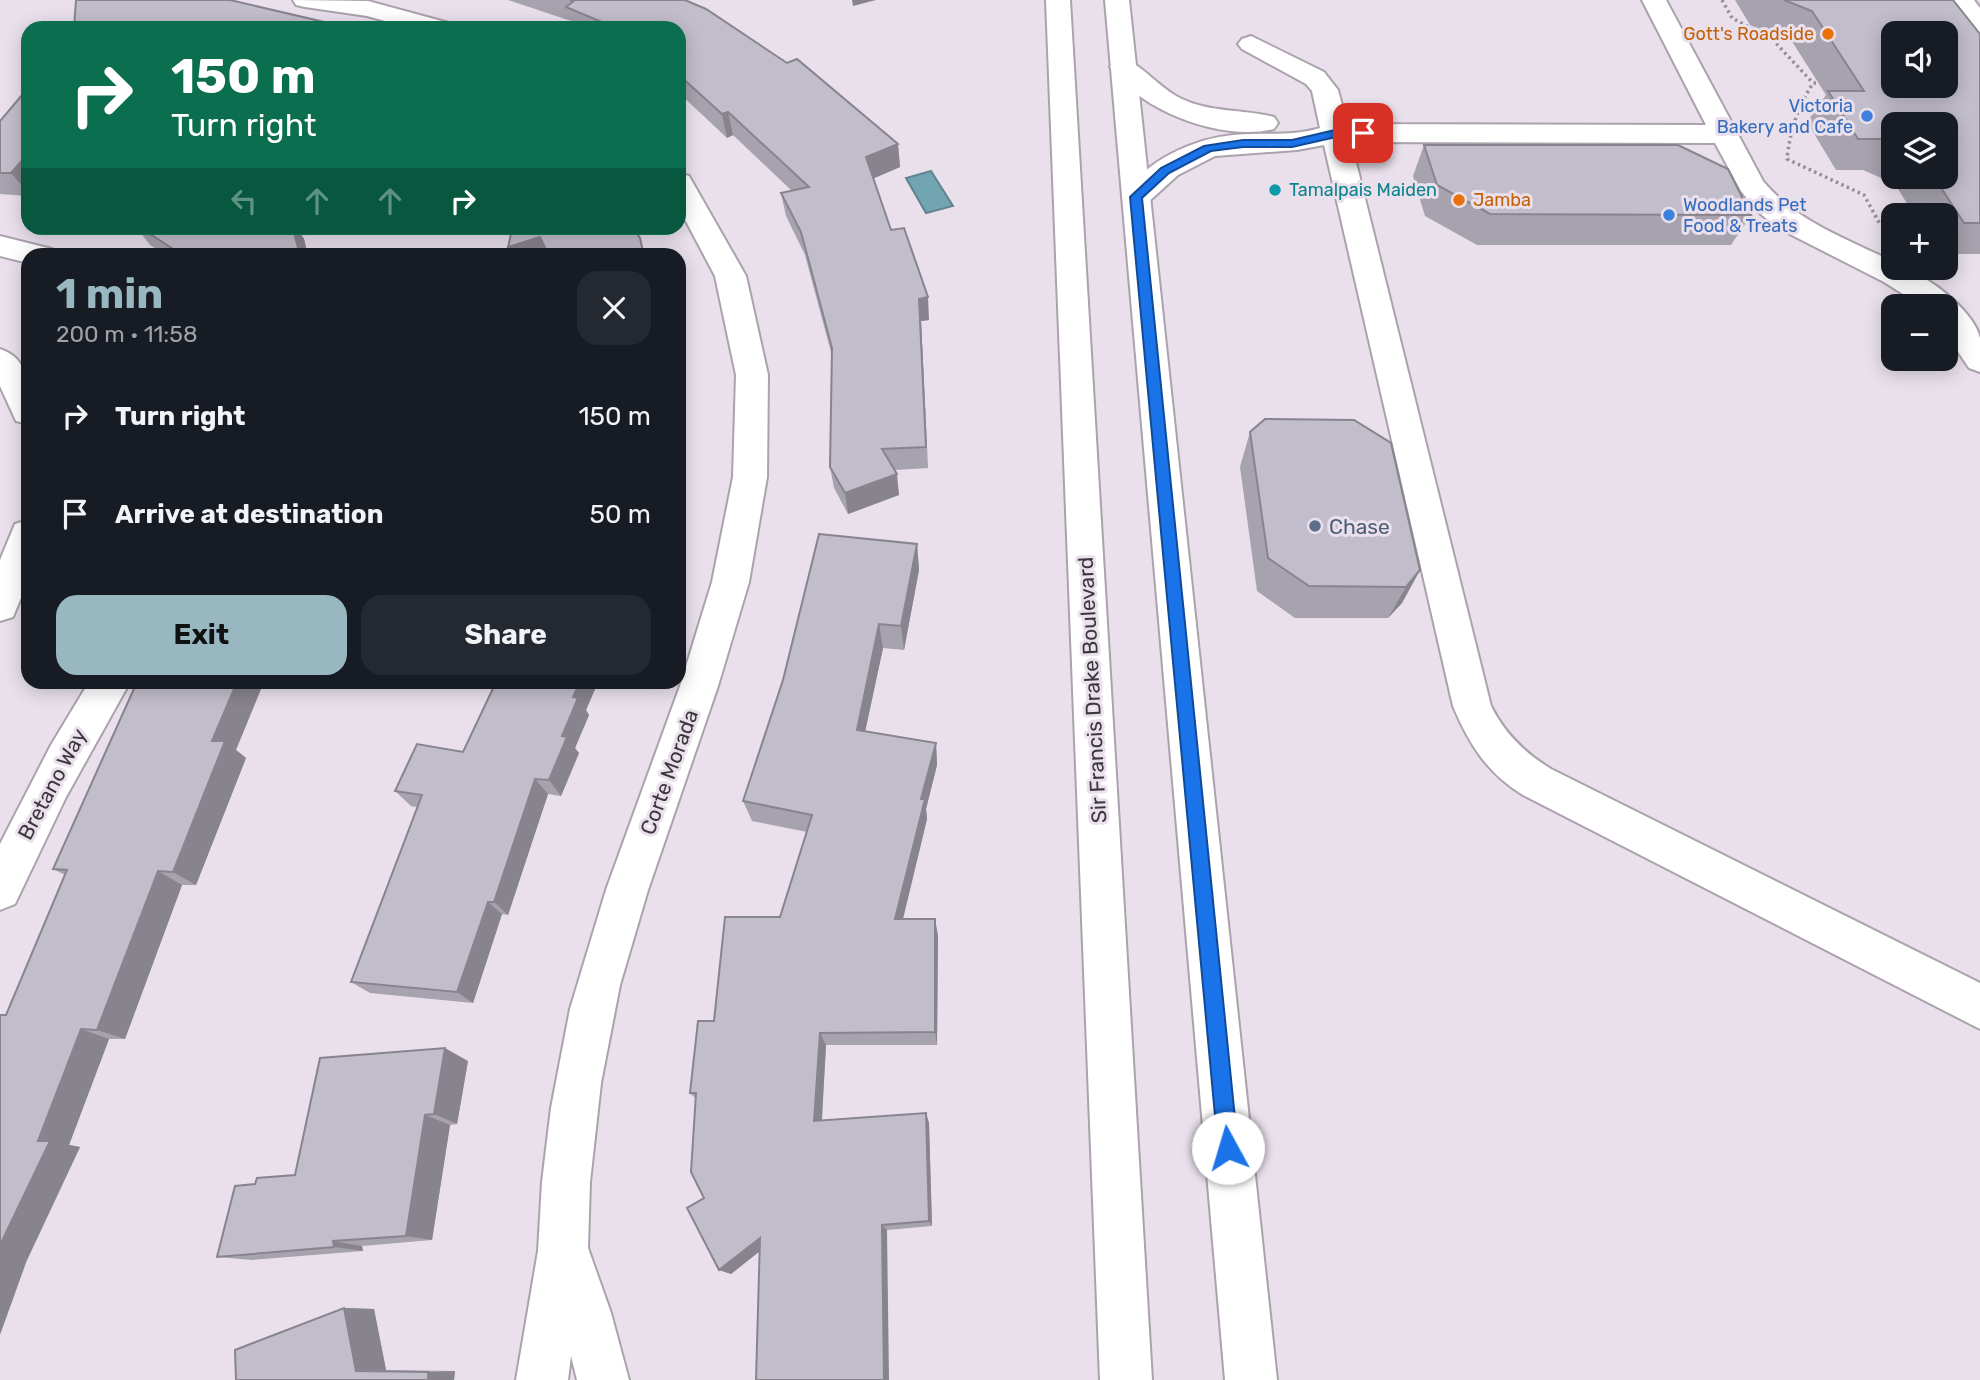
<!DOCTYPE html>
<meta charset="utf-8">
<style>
:root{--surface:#171b24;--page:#242831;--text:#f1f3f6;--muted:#9ea1a6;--accent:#98b7c0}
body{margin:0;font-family:Rubik,sans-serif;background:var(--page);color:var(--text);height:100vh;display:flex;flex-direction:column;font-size:26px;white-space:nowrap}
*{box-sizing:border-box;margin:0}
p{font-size:23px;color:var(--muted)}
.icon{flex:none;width:38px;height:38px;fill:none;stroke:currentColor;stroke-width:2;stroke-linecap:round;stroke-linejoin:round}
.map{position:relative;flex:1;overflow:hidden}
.panel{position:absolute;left:21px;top:248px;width:665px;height:441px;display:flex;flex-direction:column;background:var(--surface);border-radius:21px;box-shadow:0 4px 18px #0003}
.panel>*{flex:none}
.guide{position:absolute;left:21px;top:21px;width:665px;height:214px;border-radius:21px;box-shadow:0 4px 18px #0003;background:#0b6e4f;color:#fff;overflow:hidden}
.fabs{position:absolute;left:1881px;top:21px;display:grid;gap:14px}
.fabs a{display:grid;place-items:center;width:77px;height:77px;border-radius:14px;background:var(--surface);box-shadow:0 4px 18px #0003;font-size:35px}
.pin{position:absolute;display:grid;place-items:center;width:60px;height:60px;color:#fff;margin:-30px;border-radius:14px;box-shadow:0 4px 10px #0006}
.me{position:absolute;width:77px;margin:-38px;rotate:354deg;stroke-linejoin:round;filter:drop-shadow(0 0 5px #0008)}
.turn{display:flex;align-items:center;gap:24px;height:147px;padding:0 35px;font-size:32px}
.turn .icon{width:91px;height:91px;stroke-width:2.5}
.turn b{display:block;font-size:49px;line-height:60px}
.lanes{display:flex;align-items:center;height:66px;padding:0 35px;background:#0003;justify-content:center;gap:35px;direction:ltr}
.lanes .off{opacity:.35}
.round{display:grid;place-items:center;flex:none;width:74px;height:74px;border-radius:21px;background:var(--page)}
.head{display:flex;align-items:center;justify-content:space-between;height:119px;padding:0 35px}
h1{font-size:42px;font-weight:700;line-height:52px;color:var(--accent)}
.button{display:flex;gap:14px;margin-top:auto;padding:14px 35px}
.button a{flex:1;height:80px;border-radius:21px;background:var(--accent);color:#111;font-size:28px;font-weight:700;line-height:80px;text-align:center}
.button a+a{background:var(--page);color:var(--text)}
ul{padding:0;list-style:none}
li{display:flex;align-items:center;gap:21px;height:98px;padding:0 35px}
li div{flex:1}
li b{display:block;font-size:26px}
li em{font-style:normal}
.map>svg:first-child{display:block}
.water{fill:#71a5b2;stroke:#61848f;stroke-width:2}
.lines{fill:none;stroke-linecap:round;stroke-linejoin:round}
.minor-casing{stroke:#aba2ad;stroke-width:4}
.major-casing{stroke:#aba2ad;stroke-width:4}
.path{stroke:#938d95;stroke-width:3.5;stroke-dasharray:2.5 3.5;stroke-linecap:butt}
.minor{fill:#fff;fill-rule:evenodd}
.major{fill:#fff;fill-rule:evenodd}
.wall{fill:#a7a3ae;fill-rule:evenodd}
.shaded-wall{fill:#88848d}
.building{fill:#c2bdca;stroke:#88848d;stroke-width:2;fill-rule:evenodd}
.route{fill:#1a73e8;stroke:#114b97;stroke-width:2}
.food-dot{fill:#e8710a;stroke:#e9e0ec;stroke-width:2.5}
.shop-dot{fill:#3f7fe0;stroke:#e9e0ec;stroke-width:2.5}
.culture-dot{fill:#0f9aa8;stroke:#e9e0ec;stroke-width:2.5}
.service-dot{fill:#5c6f8a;stroke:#e9e0ec;stroke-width:2.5}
.labels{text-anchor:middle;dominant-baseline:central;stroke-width:6;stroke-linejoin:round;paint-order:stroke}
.far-food-label{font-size:18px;fill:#c56008;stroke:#e9e0ec;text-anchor:end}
.far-shop-label{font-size:18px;fill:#366cbe;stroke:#e9e0ec;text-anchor:end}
.far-culture-label{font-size:18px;fill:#0d838f;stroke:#e9e0ec;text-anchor:start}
.service-label{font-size:21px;fill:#4e5e75;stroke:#e9e0ec;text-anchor:start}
.street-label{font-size:21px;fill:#3b373c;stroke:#e9e0ec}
</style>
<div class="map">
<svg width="1980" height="1380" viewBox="0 0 1980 1380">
<rect width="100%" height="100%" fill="#e9e0ec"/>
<!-- water -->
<path class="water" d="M931,171L953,206L926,213L906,178Z"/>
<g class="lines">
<!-- minor casing -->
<g class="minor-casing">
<path id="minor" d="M293,0L368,1L449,23L453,28H411L367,16L305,7L296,5Z
M1642,0H1666L1763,181C1797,222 1847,239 1894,262V268C1921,268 1975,311 1980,338C1980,348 1980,361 1980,372L1969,368L1946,334V306H1922L1884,282L1778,228L1757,211L1741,191L1715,143L1351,142L1491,706C1505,734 1525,753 1551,769L1980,983V1029L1523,795C1487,773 1469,744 1453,706L1324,145L1297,150L1215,156L1178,175L1146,204L1136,206L1126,204L1122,197C1145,161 1192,139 1233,135C1262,132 1292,137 1320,128L1312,91L1306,84L1242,49L1238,44L1242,39L1251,36L1324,72L1338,90L1347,124L1706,125Z
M1949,0H1974L1980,8V33L1971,30Z
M1123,59C1141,63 1161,90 1182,99C1212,113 1243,109 1274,117L1278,123L1274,129C1222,142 1140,111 1110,67L1114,61Z
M679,173L689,176L746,276L768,375L767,477L749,582L718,686L648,890L620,985L601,1083L590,1182L588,1248L611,1313L629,1380H577L571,1356L568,1380H516L538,1251L542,1182L551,1108L570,1009L606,890L680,686L712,582L733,477L736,375L715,276L679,208Z
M0,236L52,249L56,256H28V263L0,256Z
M0,349C34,360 28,396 28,424L16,421L0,386Z
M28,520V581L13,617L0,621V560L15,524Z
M89,682H130L66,797L15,904L0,910V844L51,745Z"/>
</g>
<!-- major casing -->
<g class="major-casing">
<path id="major" d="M1046,0H1070L1152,1380H1100Z
M1105,0H1129L1277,1380H1225Z"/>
</g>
<!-- path -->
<path class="path" d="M1722,0L1732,18L1773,40L1813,83
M1822,83H1813C1798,107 1790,130 1787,159L1864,195L1880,224"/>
<!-- minor -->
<use href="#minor" class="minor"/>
<!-- major -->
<use href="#major" class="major"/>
</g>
<!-- wall -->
<path class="wall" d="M508,0H685L898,144L900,167L873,178L891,230L929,320L921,321L928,468L895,470L899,495L848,514L834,488L830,467L832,356L805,255L786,216L781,193L792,191L733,135L727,138L679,93V28H573L571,21Z
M1735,0H1953L1980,34V254H1946V215H1914L1895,184L1863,170H1836L1807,122L1826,95L1793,43L1750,25ZM1894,124L1946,177H1894Z
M28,88V196L0,194V121Z
M1424,145L1751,215L1731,245H1477L1425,216L1413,176Z
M137,228H297L304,239L308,256H167L150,245Z
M506,228H633L645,256H512L508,247L511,236Z
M1250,432L1420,570L1402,603L1388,618H1295L1257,591L1240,467Z
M917,544L919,570L904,650L883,648L865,731L936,743L937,765L926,809L927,819L903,919H935L938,936L937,1045H826L822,1121L926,1113L929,1123L932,1226L887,1230L760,1251L731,1274L719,1270L704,1198L695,1098L690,1093L714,1021L780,917L807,832L752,821L743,801Z
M496,682H598L586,710L589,715L575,748L579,753L561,796L548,794L508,915L502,914L473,1003L370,993L351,982L417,807L411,806L395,791L463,752Z
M236,750L246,758L196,885H182L125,1039H109L69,1145L80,1147L27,1260L6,1015L65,875L53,869Z
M468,1061L457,1124L450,1125L432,1240L362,1246L363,1251L252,1260L217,1257L255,1184L295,1175Z
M344,1308L374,1309L386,1370L455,1371L454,1380H236Z"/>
<!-- shaded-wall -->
<path class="shaded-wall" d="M852,0H876L853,6Z
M728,112L733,135L727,138L722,114Z
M898,144L900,167L868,181L866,157Z
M26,156L28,158V193L11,173Z
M293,228H297L304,239L308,256H300Z
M540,237L547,256H512L508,247Z
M928,297L929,320L921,321L928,468L919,299Z
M897,474L899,495L848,514L845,493Z
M917,544L919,570L904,650L901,626Z
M1420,570L1402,603L1388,618L1406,587Z
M879,624L883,648L861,751L857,730Z
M237,682H264L236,750L246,758L196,885L173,872L212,741Z
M580,682H598L586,710L589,715L575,748L579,753L561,796L549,780L573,697Z
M936,743L937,765L926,809L927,819L899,935L895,919L921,799Z
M535,779L548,794L508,915L494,902Z
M158,871L182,885L125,1039L97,1030Z
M488,902L502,914L473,1003L457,992Z
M935,919L938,936L937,1045L935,1032Z
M81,1029L109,1039L69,1145L80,1147L27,1260L0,1335V1245L38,1141Z
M820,1033L826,1045L821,1131L814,1121Z
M445,1048L468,1061L457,1124L434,1114Z
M926,1113L929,1123L932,1226L929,1221Z
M425,1115L450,1125L432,1240L406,1236Z
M882,1225L887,1230L889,1380H884Z
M760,1238L770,1243L731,1274L719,1270Z
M333,1241L362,1246L363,1251L334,1247Z
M344,1308L374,1309L386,1370L356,1371Z
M455,1371L454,1380H428V1372Z"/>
<!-- building -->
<path class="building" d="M76,0H230L350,28H74Z
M570,0H685L706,9L787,63L797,59L898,144L866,157L891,230L904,228L928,297L919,299L926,447L882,449L897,474L845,493L830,467L832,348L801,232L781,193L809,187L728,112L722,114L679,75V28H616L566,7L574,1Z
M1784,0H1953L1980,34V223H1964L1934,177H1946V124H1894V142L1886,139H1858L1828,91H1864L1812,11ZM1894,33H1946V86H1894Z
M28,88V156H26L11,173H0V121Z
M1424,145H1678L1728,169L1751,215L1490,214L1437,185Z
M141,228H293L300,256H184Z
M508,228H633L640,238L644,256H549L540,237L508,247L511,234Z
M1265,419L1354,420L1391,443L1420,570L1406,587L1309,586L1268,558L1250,432Z
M819,534L917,544L901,626L879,624L857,730L936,743L921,799H925L895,919H935V1032L820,1033L814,1121L926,1113L929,1221L882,1225L884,1380H756L760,1238L719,1270L687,1208L704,1198L691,1172L696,1093H690L698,1021H714L725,917H780L812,815L743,801L783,680Z
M137,682H237L212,741H225L173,872L158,871L97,1030L81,1029L38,1141H50L0,1245V1015H6L67,870L53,869Z
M496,682H580L573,697L578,698L562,736L567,737L549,780L535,779L494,902H488L457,992L351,982L422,795L395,791L417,744L463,752Z
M445,1048L434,1114L425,1115L406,1236L333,1241L334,1247L217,1257L235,1186L255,1184L257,1178L295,1175L320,1058Z
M344,1308L356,1371L428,1372V1380H236L235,1350Z"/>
<!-- route -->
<path class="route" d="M1335,130H1363L1368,133L1363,137H1336L1292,147H1243L1211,151L1169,173L1142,198L1238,1148L1235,1155L1228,1158L1221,1155L1218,1148L1130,197L1161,168L1204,146L1243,140H1292Z"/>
<!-- markers -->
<g class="food-dot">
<circle cx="1828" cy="34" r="7"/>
<circle cx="1459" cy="200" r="7"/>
</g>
<g class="shop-dot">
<circle cx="1867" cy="116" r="7"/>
<circle cx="1669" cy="215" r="7"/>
</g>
<circle class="culture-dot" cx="1275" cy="190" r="7"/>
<circle class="service-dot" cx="1315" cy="526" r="7"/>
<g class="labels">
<!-- far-food labels -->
<g class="far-food-label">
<text x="1814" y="34">Gott's Roadside</text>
<text x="1473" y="200" text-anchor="start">Jamba</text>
</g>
<!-- far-shop labels -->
<g class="far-shop-label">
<text x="1853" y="106">Victoria<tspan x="1853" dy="21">Bakery and Cafe</tspan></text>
<text x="1683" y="205" text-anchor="start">Woodlands Pet<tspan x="1683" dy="21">Food &amp; Treats</tspan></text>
</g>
<!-- far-culture labels -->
<g class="far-culture-label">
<text x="1289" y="190">Tamalpais Maiden</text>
</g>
<!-- service labels -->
<g class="service-label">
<text x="1329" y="526">Chase</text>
</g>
<!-- street labels -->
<g class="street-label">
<text transform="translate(1092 690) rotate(-93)">Sir Francis Drake Boulevard</text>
<text transform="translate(669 772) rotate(-70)">Corte Morada</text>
<text transform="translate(52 784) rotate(-62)">Bretano Way</text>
</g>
</g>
</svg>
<div class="fabs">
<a><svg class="icon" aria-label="sound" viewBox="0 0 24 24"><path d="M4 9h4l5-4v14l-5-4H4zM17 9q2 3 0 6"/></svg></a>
<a><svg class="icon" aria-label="layers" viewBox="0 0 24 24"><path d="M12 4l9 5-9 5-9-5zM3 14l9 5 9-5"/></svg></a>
<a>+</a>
<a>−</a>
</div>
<div class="pin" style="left:1363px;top:133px;background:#d93025"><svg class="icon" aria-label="arrive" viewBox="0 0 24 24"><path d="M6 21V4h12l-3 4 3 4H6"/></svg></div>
<svg class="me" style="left:1228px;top:1148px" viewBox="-20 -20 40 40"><circle r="19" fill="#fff"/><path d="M0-13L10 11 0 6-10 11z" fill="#1a73e8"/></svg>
<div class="guide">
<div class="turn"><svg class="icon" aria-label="right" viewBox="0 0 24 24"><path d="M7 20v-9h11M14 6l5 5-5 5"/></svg><div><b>150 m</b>Turn right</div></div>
<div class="lanes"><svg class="icon off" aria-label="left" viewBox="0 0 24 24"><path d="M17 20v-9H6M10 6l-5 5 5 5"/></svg><svg class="icon off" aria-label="ahead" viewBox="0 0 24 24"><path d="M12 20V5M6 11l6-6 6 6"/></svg><svg class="icon off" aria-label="ahead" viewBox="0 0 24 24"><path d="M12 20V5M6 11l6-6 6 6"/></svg><svg class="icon" aria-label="right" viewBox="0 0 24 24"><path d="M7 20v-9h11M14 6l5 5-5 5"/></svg></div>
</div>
<section class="panel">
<div class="head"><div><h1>1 min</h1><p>200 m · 11:58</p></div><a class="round"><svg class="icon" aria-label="close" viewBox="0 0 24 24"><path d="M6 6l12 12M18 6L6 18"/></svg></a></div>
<ul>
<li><svg class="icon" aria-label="right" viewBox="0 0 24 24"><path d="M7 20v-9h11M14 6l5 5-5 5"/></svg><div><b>Turn right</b></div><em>150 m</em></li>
<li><svg class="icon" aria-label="arrive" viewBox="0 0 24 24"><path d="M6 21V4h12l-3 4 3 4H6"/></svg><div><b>Arrive at destination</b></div><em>50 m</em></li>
</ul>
<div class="button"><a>Exit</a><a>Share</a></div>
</section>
</div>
